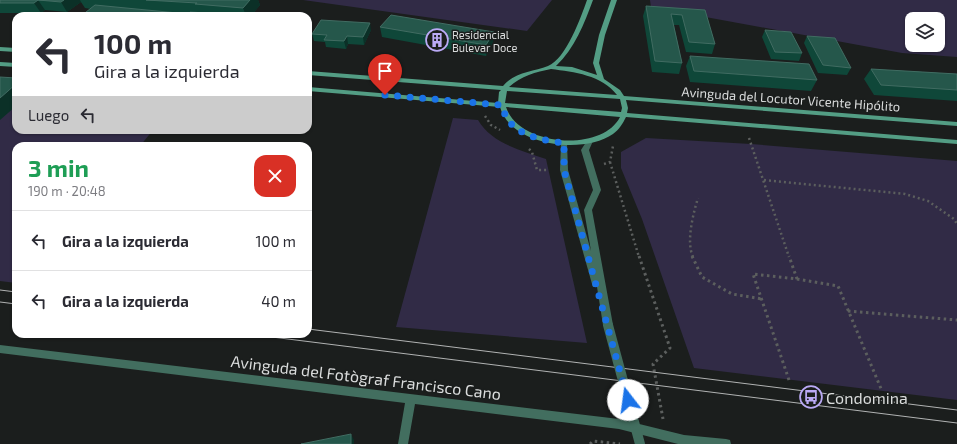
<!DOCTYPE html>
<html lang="es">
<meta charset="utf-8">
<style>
:root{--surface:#fff;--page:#f7f7f7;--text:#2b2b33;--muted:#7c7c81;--line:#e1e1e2}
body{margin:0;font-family:"Exo 2",sans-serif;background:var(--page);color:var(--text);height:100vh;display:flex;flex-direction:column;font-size:15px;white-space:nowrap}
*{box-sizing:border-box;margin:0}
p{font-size:13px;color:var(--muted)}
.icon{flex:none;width:22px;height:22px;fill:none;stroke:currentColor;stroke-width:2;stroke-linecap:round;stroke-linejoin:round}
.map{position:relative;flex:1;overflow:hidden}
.sheet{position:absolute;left:12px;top:142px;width:300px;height:196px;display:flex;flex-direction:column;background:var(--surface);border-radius:12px;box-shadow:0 1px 3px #0004}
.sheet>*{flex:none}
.top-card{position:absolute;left:12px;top:12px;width:300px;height:122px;border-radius:12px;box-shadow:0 1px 3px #0004;background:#fff;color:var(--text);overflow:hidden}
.buttons{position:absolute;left:905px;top:12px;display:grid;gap:8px}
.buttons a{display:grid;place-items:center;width:40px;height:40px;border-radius:8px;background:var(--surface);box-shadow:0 1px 3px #0004;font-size:20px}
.pin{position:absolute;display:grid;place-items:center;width:34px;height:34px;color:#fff;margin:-41px -17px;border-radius:50% 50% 50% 0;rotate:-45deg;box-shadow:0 0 4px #0007}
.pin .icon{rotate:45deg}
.me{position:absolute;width:44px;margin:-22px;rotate:345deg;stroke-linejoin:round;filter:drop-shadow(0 0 3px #0008)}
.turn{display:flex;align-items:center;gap:14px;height:84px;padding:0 16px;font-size:18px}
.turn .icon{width:52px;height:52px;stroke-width:2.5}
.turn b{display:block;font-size:28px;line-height:34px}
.then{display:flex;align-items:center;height:38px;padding:0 16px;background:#0003;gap:8px;font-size:15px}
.round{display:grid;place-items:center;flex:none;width:42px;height:42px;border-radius:12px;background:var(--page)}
.overview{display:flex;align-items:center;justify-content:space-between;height:68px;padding:0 16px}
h1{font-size:24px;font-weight:700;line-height:30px;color:#1e9e55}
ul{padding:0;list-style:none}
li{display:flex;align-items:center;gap:12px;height:60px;padding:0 16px;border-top:1px solid var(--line)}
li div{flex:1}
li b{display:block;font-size:15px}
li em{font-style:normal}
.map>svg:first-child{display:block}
.green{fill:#312b46;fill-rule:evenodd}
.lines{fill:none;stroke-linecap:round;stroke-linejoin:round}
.path-far1{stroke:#5c5f5e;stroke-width:2.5;stroke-dasharray:2 3;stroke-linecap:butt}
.path{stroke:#5c5f5e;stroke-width:3;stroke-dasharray:2.5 3.5;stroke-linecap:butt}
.street{fill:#426e5f;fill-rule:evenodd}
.secondary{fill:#539d84;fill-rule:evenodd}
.tram{stroke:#b1b3b3;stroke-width:1}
.street-bridge{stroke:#426e5f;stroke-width:10}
.wall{fill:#0f4739}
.shaded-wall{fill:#0b3027}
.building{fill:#25574b;stroke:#416c62}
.route{stroke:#1a73e8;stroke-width:7;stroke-dasharray:0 12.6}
.labels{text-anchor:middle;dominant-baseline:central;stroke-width:3;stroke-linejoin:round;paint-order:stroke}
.far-poi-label{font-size:11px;fill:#dadcdc;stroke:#1b1e1d;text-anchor:start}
.street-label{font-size:13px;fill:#dadcdc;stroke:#1b1e1d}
.near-street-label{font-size:16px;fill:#dadcdc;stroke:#1b1e1d}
.near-poi-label{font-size:16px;fill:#dadcdc;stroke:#1b1e1d;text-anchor:start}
</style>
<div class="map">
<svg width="957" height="444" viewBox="0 0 957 444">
<rect width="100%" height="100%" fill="#1b1e1d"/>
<!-- green -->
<path class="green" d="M303,0H552L527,31Z
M650,0H957V57L902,53L651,7ZM912,19H938V45H912Z
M0,82L16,84V130H153L140,146H16V283L0,281Z
M453,118L478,120C491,143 522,151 546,159L587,343L396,327Z
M646,138L751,144L957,161V400L694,368L642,219L621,168V152Z"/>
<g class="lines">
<!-- path-far1 -->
<path class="path-far1" d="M485,116L491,125L500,130
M749,138L789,257
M529,149L532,152L537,170H549
M610,162L639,257
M604,164L610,162L613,146
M764,180L905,194L928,201L954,219L957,224
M693,257C686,242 693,214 698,198"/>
<!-- path -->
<path class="path" d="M639,256L670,348L653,364L663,419
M692,256L702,277L732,294L762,299
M797,279L838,286L882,391
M848,311L957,320
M789,380L753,274L797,279L789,256
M590,444L593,441L620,444"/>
<!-- street -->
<path class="street" d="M588,139H592L593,141L589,150L601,190L592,210L613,325L611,328L608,329L605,328L603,325L597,287H593L592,284L560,170L561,143L564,141L567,143L568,170L591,251L584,210L593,190L581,150Z
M0,345L619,419L684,435L726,439L730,440L731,444H678L619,429L415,404L408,444H398L405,403L0,353Z"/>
<!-- secondary -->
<path class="secondary" d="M587,0H593C584,24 575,48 556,66L572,67L597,75L593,63L599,35L611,0H617L605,35L599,63L604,79L620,90L624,96L957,122V126L626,100L628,108L627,113L957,140V144L626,117C623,123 619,130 613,134C583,155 511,146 500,107L308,91V87L498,103L499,92L501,90L308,75V71L503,86C514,72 533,72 548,66C566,59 581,17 587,0ZM551,69C574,72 602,75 617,95L509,87C521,76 536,72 551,69ZM507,91L620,99L622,108L621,112L505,103ZM506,107L620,117C602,153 518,146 506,107Z
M0,47L16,48V52L0,51Z
M0,62L16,63V67L0,66Z"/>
<!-- tram -->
<path class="tram" d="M0,290L16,292
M0,302L16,304
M308,329L957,410
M248,334L957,423"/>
<!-- street-bridge -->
<path class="street-bridge" d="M608,325L640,444"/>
</g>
<!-- wall -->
<path class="wall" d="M0,0H258L260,5L251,16H81L91,9L85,8L81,2L67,12L45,10L41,13H0Z
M646,6L705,10L715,44L712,54L686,52L679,25H674L682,63L679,74L652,72L643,16Z
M380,27L494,32L493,42L486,56L382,37Z
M371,30L364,45L348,44L346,49L326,47L325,42L314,41L312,34Z
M765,30L802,53L799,61L771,59L762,37Z
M807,36L851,68L847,75L818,73L804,43Z
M690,56L817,80L811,91L690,82L686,66Z
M871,69L957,74V101L874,95L864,79Z"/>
<!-- shaded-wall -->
<path class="shaded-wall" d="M38,0L45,10L41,13L34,3Z
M64,0H80L81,2L67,12L61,2Z
M250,0H258L260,5L251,16H246L243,8Z
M309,19L311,26L308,31V21Z
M370,23L371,30L364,45L363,37Z
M494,32L493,42L486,56V45Z
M347,36L348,44L346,49L344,41Z
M16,84V106L0,120V98Z
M351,434L354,440V444H351Z"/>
<!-- building -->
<path class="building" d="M0,0H64L61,2L38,0L34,3H0Z
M146,0H250L243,8L195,4L197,3Z
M95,5L188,14L190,12L240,15L239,16H81Z
M646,6L705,10L715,44L689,42L682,15L671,14L682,63L655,61Z
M391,15L494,32L486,45L380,27Z
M321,20L370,23L363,37L347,36L344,41L324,40L327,35L312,34Z
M765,30L791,32L802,53L775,52Z
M807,36L835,38L851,68L823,65Z
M690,56L809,64L817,80L694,71Z
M871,69L957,74V90L881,85Z
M0,77L16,78V84L0,98Z
M351,434V444H301Z"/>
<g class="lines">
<!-- route -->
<path class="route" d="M385,95L501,105C503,110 505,115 508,120C519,136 546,141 564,143V170L628,400"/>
</g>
<!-- icons -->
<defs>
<g id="building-ring" transform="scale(1.15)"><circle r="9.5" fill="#1b1e1d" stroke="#bbaaf6" stroke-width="1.5"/><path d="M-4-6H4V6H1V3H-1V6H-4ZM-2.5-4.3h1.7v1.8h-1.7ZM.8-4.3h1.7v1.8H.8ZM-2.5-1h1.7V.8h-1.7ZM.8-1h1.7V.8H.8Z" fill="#bbaaf6"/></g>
<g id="bus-ring" transform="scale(1.15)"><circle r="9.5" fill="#1b1e1d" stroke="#bbaaf6" stroke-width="1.5"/><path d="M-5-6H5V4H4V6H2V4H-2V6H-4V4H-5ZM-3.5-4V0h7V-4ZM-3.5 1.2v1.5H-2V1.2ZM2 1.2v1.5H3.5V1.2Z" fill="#bbaaf6"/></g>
</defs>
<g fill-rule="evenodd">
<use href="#building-ring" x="437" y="40"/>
<use href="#bus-ring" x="811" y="397"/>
</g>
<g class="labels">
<!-- far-poi labels -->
<g class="far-poi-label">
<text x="452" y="34">Residencial<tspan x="452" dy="13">Bulevar Doce</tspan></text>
</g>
<!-- street labels -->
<g class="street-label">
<text transform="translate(791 99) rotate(4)">Avinguda del Locutor Vicente Hipólito</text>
</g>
<!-- near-street labels -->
<g class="near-street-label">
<text transform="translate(366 377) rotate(7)">Avinguda del Fotògraf Francisco Cano</text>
</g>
<!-- near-poi labels -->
<g class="near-poi-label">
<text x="826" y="397">Condomina</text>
</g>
</g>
</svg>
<div class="buttons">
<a><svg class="icon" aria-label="layers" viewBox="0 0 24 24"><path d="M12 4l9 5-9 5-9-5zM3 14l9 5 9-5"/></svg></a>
</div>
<div class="pin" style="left:385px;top:95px;background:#d93025"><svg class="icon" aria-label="arrive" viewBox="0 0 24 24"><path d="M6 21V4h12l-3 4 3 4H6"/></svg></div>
<svg class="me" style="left:628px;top:400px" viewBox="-20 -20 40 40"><circle r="19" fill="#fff"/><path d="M0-13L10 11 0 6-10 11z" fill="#1a73e8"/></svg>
<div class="top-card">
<div class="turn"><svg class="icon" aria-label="left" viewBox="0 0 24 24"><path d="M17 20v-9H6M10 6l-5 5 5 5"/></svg><div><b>100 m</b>Gira a la izquierda</div></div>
<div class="then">Luego<svg class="icon" aria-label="left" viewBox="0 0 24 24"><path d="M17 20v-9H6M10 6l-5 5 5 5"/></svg></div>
</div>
<section class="sheet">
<div class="overview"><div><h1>3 min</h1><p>190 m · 20:48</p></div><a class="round" style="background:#d93025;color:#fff"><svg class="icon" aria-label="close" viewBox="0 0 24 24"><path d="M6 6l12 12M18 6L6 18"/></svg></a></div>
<ul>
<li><svg class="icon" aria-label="left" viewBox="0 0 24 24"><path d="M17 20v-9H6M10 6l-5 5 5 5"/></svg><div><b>Gira a la izquierda</b></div><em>100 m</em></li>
<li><svg class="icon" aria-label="left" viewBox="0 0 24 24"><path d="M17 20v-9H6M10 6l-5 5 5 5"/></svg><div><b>Gira a la izquierda</b></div><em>40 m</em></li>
</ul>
</section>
</div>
